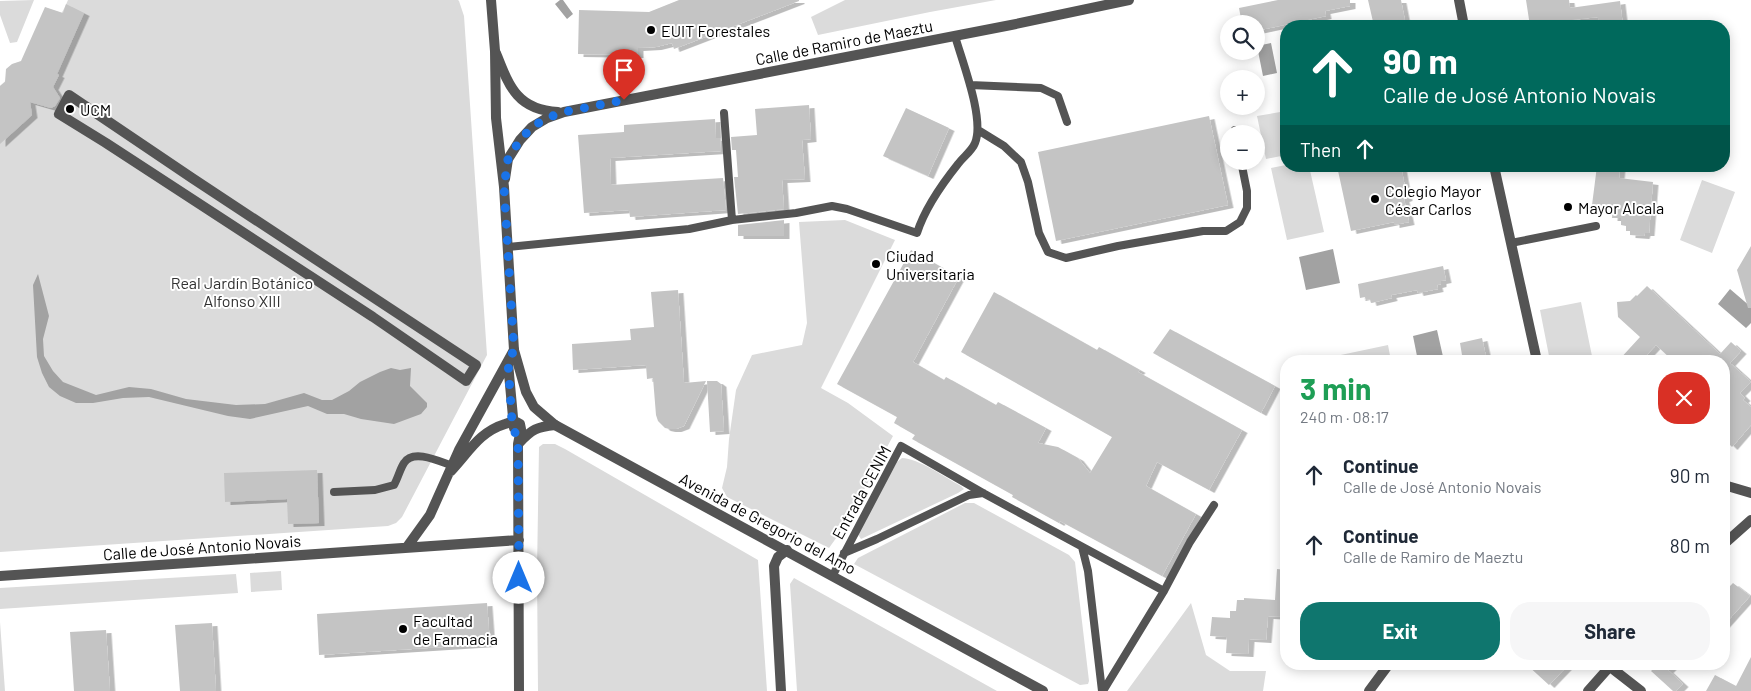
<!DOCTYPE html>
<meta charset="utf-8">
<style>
:root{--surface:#fff;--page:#f6f6f7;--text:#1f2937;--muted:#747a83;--accent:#0f766e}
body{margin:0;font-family:Barlow,sans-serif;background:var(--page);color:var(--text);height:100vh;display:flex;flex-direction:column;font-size:19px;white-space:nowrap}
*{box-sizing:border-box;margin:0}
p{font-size:16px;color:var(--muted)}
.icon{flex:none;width:28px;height:28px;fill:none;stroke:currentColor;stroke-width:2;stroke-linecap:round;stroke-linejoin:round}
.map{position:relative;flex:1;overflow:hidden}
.drawer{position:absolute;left:1280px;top:355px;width:450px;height:315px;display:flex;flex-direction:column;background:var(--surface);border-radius:20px;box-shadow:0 2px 12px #0003}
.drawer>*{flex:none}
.banner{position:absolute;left:1280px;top:20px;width:450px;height:152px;border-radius:20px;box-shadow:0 2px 12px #0003;background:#00695c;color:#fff;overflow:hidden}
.controls{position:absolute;left:1220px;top:15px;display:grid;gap:10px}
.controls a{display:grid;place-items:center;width:45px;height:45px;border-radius:50%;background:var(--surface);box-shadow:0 2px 12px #0003;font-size:25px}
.pin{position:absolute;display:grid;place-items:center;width:42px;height:42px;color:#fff;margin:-51px -21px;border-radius:50% 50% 50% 0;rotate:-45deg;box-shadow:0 0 5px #0007}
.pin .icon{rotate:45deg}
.me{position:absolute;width:55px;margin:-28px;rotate:0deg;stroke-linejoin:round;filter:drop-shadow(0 0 4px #0008)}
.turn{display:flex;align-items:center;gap:18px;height:105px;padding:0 20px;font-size:22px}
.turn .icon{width:65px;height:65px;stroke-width:2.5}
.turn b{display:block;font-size:35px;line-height:42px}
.then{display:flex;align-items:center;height:48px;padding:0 20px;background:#0003;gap:10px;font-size:19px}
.round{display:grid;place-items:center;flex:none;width:52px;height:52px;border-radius:20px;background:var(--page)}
.headline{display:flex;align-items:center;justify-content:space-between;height:85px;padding:0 20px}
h1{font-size:30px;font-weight:700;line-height:38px;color:#1e9e55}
.action{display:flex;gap:10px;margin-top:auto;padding:10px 20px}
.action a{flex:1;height:58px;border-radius:20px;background:var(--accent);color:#fff;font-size:20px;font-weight:700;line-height:58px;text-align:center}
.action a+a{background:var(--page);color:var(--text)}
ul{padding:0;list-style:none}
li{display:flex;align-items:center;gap:15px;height:70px;padding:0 20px}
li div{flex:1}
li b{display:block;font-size:19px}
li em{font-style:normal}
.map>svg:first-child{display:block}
.green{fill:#dbdbdb}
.water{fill:#a2a2a2}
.building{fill:#c4c4c4;filter:url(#shadow)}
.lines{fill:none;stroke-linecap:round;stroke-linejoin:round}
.service{stroke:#545454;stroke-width:8}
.pedestrian{stroke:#545454;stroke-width:10}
.minor{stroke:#545454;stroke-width:10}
.tertiary{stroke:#545454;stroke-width:10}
.route{stroke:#1a73e8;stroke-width:9;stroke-dasharray:0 16.2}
.poi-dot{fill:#000;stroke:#fff;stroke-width:2}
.labels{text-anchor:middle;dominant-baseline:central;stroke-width:4;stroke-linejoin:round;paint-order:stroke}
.poi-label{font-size:16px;fill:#000;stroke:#fff;text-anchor:start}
.street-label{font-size:16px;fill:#000;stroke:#fff}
.park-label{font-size:16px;fill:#323232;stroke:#fff}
</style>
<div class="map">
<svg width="1751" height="691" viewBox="0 0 1751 691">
<defs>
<filter id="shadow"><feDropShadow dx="5.5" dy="3" stdDeviation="0" flood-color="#0004"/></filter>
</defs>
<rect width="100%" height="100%" fill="#fff"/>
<!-- green -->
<path class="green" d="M34,0L17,42L10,43L0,15V1Z
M68,0H458L459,1L464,16L487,355L402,517L396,523L388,526L0,552V86C21,67 58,26 68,0Z
M845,0H996L930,12L818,35L811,17Z
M1286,111V155L1266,159L1257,116Z
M1286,165V166H1309L1324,232L1287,240L1271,168Z
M1702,180L1735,192L1712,253L1680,240Z
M845,220L895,240L821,388L848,403L893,436L844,527L829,548L727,497L722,488L727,467L729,439L736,390L752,355L802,345L807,323L799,222Z
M1581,302L1593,361H1550L1540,310Z
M1388,345L1391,361H1337L1336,356Z
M543,444H555L565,449L758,560L767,691H538L537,571L539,447Z
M902,458C918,458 946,478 961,486L964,489L958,493L861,539L857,533L897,462Z
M965,503H974L1069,555L1075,562L1089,681L1088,684L1080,685L854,564L858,558Z
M281,571L282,590L251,592L250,573Z
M236,574L238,593L0,609V588Z
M794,578L997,691H797L790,584Z
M1191,603L1206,655L1230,671H1266L1263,691H1127Z
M0,622L5,691H0Z"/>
<!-- water -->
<path class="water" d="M560,0H563L573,14L567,19L555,4Z
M1271,43L1277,73L1263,76L1257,46Z
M1333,249L1340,283L1306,290L1299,257Z
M38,274L49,316L43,339L44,356L53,371L63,382L96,395L129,387L151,389L186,399L236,405L265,404L304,393L322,400H332L349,391L360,382L380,372L391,368L400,370L411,368L410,386L427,403V407L421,414L394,424L361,419L344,414H327L308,406L250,419L228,416L149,397L123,398L93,403H76L60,396L49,387L42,373L37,357L33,285Z
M1730,289L1751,307V323L1746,328L1718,304Z
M1437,330L1444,361H1418L1413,336Z"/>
<!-- building -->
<path class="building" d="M679,0H799V1L674,49L672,43L656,47L638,48V55L578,54L579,10L649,12Z
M1278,0H1350V6L1325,11L1326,16L1256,31V24H1242L1239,8Z
M1368,0H1401L1406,26H1374Z
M1526,0H1569L1570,8L1620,1L1623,26H1599L1598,17L1572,20L1573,26H1530Z
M66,4L84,13L57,74L59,75L53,87L60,98L55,106L51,108L30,102L32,115L0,144V86L5,82L6,69L12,64L21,61L45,7L63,13Z
M809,105L811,139L802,140L805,179L782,180L784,209L738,214L734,177H738L736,150H732L731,137L757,135L755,109Z
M906,108L949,128L928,176L883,156Z
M1209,116L1228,205L1056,241L1038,152Z
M715,119L716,138H720L721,151L610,158L611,185L723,178L726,210L630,217L629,210L584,213L578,135L624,132V125Z
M1337,166H1401L1407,198L1404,199L1409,222L1394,225V222L1351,231Z
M1597,166H1620L1619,178L1653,182L1649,233H1645L1644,236L1630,235V231H1626V226L1621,225V218H1612L1613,207L1592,205Z
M784,220V236H738V225Z
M1751,246V308H1748L1737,270Z
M911,250L959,277L913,362L944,380L946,377L996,405L998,402L1046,428L1038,443L1058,447L1078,458L1090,473L1112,437L961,352L994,292L1097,350L1099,347L1140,370L1138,372L1242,430L1209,490L1157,462L1146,486L1196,514L1162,576L1060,521L1059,523L1012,497L1013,495L912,439L915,435L894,423L897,417L837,384Z
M1443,266L1446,280L1441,281V284L1437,285L1438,289L1418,293L1417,290L1402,293L1391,295L1392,298L1371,303L1370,299L1366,300L1365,297L1360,298L1358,284Z
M1647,286L1720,354L1731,342L1741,351L1730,363L1751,382L1740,393L1745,398L1743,400L1751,407V425L1732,447L1724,439V361H1673L1656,345L1641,361H1618L1640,337L1618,317L1617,302L1630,301L1636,295L1637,296Z
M678,290L684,383L706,381L684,426L676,429H670L665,428L658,421L656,415L653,378L647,379L646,365L573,370L572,344L631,340L630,329L654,327L651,292Z
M1170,329L1275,386L1261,413L1153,353Z
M1482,338L1487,361H1463L1460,343Z
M707,381H717L721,384L724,431L710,432Z
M317,470L319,523L288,524L287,499L225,502L224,473Z
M1277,569L1286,570V617L1268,616L1266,640L1249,639L1248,654L1226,653L1227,637L1210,636L1212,617L1230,618V611H1236L1237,600H1244V598L1275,600Z
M1733,583L1750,596L1724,625V592Z
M487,603L490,644L319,655L317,614Z
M212,623L216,691H180L175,625Z
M106,630L110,691H74L70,632Z
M1751,657V691H1706L1715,675L1736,686Z
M1526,664H1569L1549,685Z
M1658,664H1674L1668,670L1683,684L1676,691H1673L1651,671Z"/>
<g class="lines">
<!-- service -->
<path class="service" d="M970,85L1041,88L1058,96L1067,122
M724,113L732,220
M978,130L1004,146L1021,162L1028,182L1039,233L1048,252L1066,258L1118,246L1203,231H1226L1240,222L1247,208V191L1241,161
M1235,130L1236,134
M1511,243L1596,226
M508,247L689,229L732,220L796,213L832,206L847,209L917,233C925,208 942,184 958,164C963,157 972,151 975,143C985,119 962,61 955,36
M334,492L375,490L394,485C398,478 400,469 404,463C413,448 441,462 453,466
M1082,547L1088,571L1102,691
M844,553L877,539L969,495L983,493
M833,575L901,446L983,493L1164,591
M1103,691L1164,591L1190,542L1214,505"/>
<!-- pedestrian -->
<path class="pedestrian" d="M69,95L192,178L476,365L466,381L373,317L106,143L59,114Z"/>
<!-- minor -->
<path class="minor" d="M1459,0L1464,26
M496,53C509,86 517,110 558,112
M1494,166L1537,361
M505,179L508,159L520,140L532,127L547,118L564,112L1011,25L1129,0
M508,363L514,428
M519,443C532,429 537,427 555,425
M451,471C469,452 479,432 505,424C511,422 515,420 520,424L521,429L518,444L519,691
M1724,544L1751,520
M407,547L430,515L459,450L514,350
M0,576L519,540
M1609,666L1641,691
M781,691L774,566L778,557L787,550
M1588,691L1612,664"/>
<!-- tertiary -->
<path class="tertiary" d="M491,0L495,51L496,118L504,187L514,350L526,392L534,407L555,425L1043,691
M1724,485L1751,493
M1369,691L1389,664"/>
</g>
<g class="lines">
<!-- route -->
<path class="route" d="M519,578L518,444L512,421L508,362L514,350L504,187L508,159L520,140L532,127L547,118L564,112L624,100"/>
</g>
<!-- markers -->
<g class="poi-dot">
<circle cx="651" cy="30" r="5"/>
<circle cx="70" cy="109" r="5"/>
<circle cx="1375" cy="199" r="5"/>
<circle cx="1568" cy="207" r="5"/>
<circle cx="876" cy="264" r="5"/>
<circle cx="403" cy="629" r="5"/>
</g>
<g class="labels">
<!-- poi labels -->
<g class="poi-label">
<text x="661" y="30">EUIT Forestales</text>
<text x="80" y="109">UCM</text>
<text x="1385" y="190">Colegio Mayor<tspan x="1385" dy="18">César Carlos</tspan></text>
<text x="1578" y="207">Mayor Alcala</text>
<text x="886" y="255">Ciudad<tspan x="886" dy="18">Universitaria</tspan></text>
<text x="413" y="620">Facultad<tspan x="413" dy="18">de Farmacia</tspan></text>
</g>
<!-- street labels -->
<g class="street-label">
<text transform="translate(844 42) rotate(-11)">Calle de Ramiro de Maeztu</text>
<text transform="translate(861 492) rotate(-61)">Entrada CENIM</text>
<text transform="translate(768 523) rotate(28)">Avenida de Gregorio del Amo</text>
<text transform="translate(202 547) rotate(-4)">Calle de José Antonio Novais</text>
</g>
<!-- park labels -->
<g class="park-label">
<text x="242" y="282">Real Jardín Botánico<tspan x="242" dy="18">Alfonso XIII</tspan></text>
</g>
</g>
</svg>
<div class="controls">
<a><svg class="icon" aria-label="search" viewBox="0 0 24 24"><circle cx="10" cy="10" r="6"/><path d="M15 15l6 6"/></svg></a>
<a>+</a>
<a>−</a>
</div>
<div class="pin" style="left:624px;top:100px;background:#d93025"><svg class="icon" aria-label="arrive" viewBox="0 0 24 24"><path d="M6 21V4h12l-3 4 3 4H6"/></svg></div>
<svg class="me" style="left:519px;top:578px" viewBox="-20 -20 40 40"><circle r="19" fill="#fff"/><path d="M0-13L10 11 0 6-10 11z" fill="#1a73e8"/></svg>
<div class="banner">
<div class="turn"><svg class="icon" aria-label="ahead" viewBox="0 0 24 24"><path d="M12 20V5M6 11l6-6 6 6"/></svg><div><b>90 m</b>Calle de José Antonio Novais</div></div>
<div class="then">Then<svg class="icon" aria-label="ahead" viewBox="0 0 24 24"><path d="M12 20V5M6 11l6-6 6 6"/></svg></div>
</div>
<section class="drawer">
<div class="headline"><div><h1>3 min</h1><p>240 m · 08:17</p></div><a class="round" style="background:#d93025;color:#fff"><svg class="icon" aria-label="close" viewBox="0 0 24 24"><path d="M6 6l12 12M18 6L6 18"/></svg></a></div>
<ul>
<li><svg class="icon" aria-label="ahead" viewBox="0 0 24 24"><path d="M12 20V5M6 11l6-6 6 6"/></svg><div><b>Continue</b><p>Calle de José Antonio Novais</p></div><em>90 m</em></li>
<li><svg class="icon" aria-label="ahead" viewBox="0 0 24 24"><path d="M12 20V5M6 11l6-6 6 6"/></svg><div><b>Continue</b><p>Calle de Ramiro de Maeztu</p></div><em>80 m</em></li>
</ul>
<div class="action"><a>Exit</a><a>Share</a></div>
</section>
</div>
